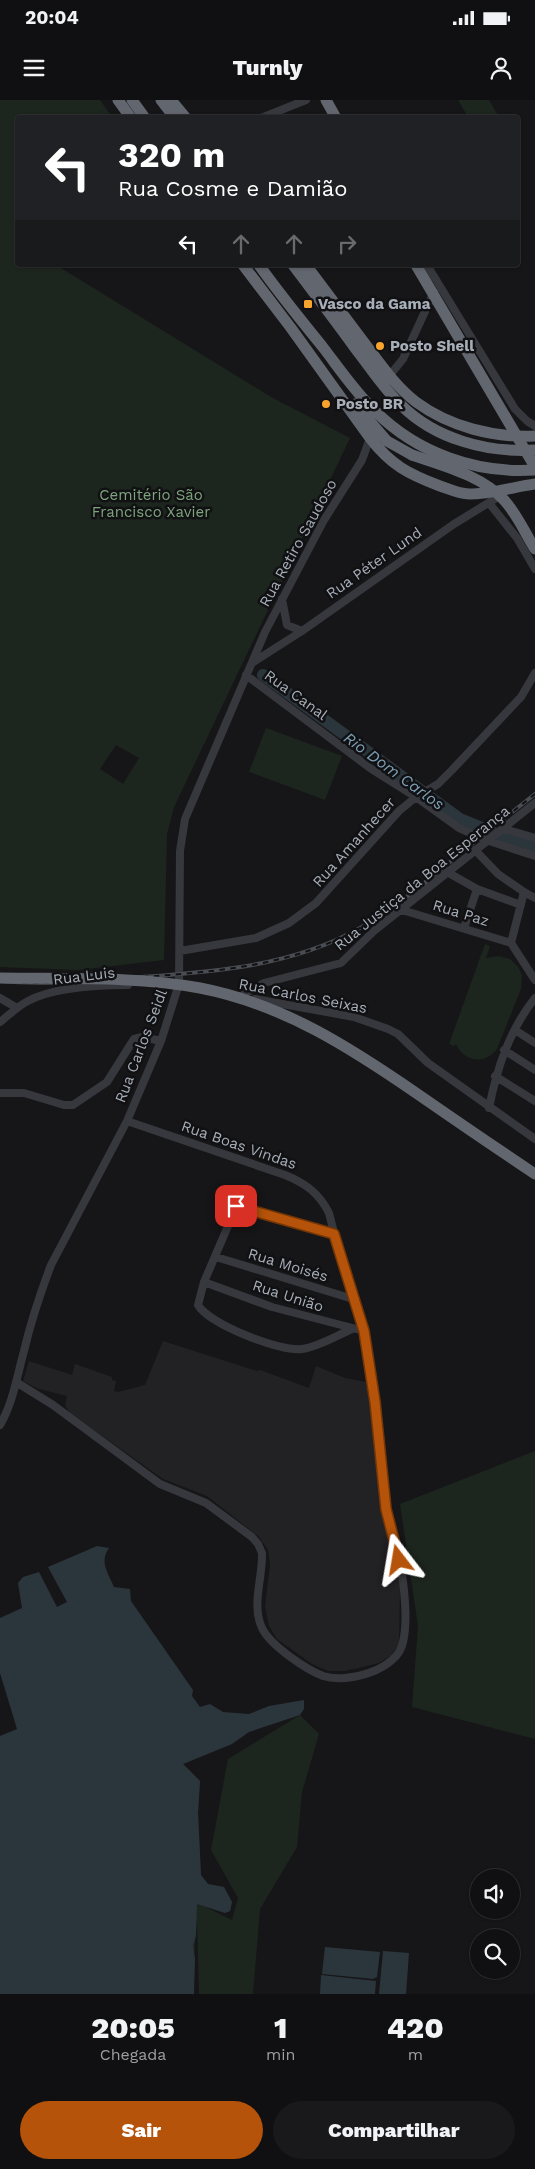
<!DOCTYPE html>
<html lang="pt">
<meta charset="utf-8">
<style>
:root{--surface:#101012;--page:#19191b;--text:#f1f3f6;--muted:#9c9d9f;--line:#303032;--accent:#b45309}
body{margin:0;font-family:"Work Sans",sans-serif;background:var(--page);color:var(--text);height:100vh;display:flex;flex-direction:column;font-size:19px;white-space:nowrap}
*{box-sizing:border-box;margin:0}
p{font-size:16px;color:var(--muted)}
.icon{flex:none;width:28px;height:28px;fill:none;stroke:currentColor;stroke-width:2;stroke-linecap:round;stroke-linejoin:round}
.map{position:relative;height:1894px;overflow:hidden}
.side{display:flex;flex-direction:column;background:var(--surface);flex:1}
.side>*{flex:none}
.guide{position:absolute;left:15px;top:15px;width:505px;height:152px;border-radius:5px;box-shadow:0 1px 4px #0004,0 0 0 1px var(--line);background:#202124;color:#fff;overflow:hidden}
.buttons{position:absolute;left:470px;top:1769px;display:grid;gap:10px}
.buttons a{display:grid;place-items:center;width:50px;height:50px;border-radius:50%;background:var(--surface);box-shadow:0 1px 4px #0004,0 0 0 1px var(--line);font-size:25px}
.pin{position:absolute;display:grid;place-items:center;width:42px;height:42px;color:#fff;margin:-21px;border-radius:10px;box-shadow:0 2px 8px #0006}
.me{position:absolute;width:55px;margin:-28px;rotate:346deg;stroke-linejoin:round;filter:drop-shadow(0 0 4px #0008)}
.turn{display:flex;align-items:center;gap:18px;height:105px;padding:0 20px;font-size:22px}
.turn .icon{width:65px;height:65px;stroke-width:2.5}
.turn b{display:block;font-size:35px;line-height:42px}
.lanes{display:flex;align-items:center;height:48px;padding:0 20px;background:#0003;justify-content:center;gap:25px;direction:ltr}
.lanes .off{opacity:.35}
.eta{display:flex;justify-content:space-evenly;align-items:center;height:85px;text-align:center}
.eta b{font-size:30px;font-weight:800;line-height:35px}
.cta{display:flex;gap:10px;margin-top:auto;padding:10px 20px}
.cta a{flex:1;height:58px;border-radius:30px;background:var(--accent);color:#fff;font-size:20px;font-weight:800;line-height:58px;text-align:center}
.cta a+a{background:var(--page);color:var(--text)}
.status{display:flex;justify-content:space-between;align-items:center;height:35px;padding:0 25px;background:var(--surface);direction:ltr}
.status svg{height:14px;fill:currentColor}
header{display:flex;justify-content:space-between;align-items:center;height:65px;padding:0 20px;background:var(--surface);font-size:22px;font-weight:800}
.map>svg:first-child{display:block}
.built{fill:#222225}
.green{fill:#1d261e;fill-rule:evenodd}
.water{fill:#2b363c}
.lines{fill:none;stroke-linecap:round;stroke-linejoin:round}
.river{stroke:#2b363c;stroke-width:12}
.minor{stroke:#36383d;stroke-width:8}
.highway{stroke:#62666e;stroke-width:11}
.rail-casing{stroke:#494c52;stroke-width:4}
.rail{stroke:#111113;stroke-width:2;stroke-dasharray:5.5;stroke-linecap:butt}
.highway-bridge{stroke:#62666e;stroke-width:11}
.route-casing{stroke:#753606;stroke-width:12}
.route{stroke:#b45309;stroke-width:9}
.poi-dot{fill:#f9a52d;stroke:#111113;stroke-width:2}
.labels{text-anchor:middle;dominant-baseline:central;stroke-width:5;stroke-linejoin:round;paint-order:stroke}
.poi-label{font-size:15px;font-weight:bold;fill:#a7aeb8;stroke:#111113;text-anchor:start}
.park-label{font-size:15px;fill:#7ea47d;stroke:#111113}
.street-label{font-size:15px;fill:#a7aeb8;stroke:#111113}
.water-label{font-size:16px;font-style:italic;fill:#7d9fb5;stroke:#111113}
</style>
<div class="status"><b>20:04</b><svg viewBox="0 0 49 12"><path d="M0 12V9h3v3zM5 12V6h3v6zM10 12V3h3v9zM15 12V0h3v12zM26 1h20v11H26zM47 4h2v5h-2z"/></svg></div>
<header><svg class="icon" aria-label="menu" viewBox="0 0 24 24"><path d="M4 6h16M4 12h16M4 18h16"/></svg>Turnly<svg class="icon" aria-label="person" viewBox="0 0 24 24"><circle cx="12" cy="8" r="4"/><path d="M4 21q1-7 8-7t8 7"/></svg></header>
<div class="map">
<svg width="535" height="1894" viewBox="0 0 535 1894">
<rect width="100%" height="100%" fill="#161618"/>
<!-- built -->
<path class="built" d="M163,1241L257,1271L260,1270L309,1288L316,1266L345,1278L366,1282L373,1323L383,1418L392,1442L400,1486L399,1545L390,1556L379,1563L367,1566L345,1571H328L312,1564L277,1539L269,1526L265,1506L270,1465L268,1450L259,1437L207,1396L163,1379L70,1313L65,1305L67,1296L39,1289L23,1281L29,1261L72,1275L75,1264L112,1277V1280L116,1281L114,1291L118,1292L145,1285Z"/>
<!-- green -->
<path class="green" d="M0,0H100L112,17L85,18L63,15L62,17L18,18V165H56L271,297L350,338L174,707L167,734L164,860L78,870L0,867ZM116,645L139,658L123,684L100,669Z
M458,0H489L499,17H468Z
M266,628L342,656L325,700L249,672Z
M485,844L490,846L486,858L498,856L510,859L519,868L522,876L521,889L497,949C485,965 464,962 456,944L454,946L449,944Z
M535,1351V1639L412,1607L418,1526L400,1404Z
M300,1615L319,1634L302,1692L297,1747L260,1809L253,1894H199L197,1819C194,1844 194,1869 194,1894H0L138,1660L232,1644L183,1664L200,1681L198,1713L201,1775L208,1784L224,1787L232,1802L230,1811L225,1813L202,1805L232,1820L238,1798L211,1750L228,1659Z"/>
<!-- water -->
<path class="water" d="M97,1446L109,1448C99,1462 108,1473 114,1487L130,1489L131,1501L193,1590L192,1596L200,1607L210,1604L223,1612L249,1614L269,1606L304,1600V1609L300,1615L249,1632L232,1644L183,1664L200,1681L198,1713L201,1775L208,1784L224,1787L232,1802L230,1811L225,1813L197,1804L196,1836L193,1845L195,1859L194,1894H0V1636L17,1629L0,1573V1518L22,1508L18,1483L23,1477L39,1472L57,1507L67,1502L48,1467Z
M325,1847L380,1852L377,1877L373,1879L322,1874Z
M383,1851L409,1853L406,1894H379Z
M321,1875L376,1881L375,1894H320Z"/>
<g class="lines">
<!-- river -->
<path class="river" d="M263,575L460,719L514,741L535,748"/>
<!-- minor -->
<path class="minor" d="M261,18L306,0
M427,165L515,309L527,321L535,326
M390,275L403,259L434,192
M489,403L517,438L535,469
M282,499L287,525L302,531
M252,563L302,531L454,424L503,394
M246,575L370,668L416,697L459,728L489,741L535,756
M504,729L535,738
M475,750L498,774L524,792L511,843
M447,772L477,789L521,805
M524,792L535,798
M402,810L511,843
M464,828L477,789
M511,843L535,880
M180,851L256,838L289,823L316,803L399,711L416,697L438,684L452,670L521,597L535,573
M239,897L264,883L341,863L375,830L535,703
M0,898L17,908
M255,899L354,917L388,929L398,934L428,963L535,1039
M0,922C9,915 18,906 28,901C54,887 99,885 128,885
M515,930L535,943
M504,950L535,970
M495,976L535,1001
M0,993H24L64,1005H73L107,982L134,939L142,937L161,941
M489,1008C497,968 509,931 535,898
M335,1135L237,1105L204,1182L198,1205C209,1224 280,1252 302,1249C318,1247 336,1236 352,1229
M216,1157L353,1199
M204,1182L272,1207L364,1231
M16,1282L53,1305L160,1384L206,1403L252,1437L258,1444L262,1453C263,1477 251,1505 262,1528C270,1545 305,1569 323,1576C347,1584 398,1570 403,1542C409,1517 403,1474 397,1449C393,1435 388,1422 386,1408C377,1350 377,1290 364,1232C361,1220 356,1208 352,1196C344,1169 336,1141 329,1113C319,1093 305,1083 285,1075L127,1021
M0,1325C13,1303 17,1276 24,1251C31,1221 40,1194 51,1165L127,1021L161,941L179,884L180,751L185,719L265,532L324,420L362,360L370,338"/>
<!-- highway -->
<path class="highway" d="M118,0L131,18
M132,0L145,18
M161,0L175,18
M171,0L186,18
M326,0L336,18
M243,165L291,228L370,338C391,365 408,374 440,386C449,389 459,394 469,394C491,394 514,387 535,384
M259,165C279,193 300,219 322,246C339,268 355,292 375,311C417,353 476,374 535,370
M293,165C314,193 335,220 355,248C370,267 383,288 401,305C435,339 487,353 535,350
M306,165C325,190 344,216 363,241C379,262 395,286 416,302C450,327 494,338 535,336
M355,304L387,341L412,355"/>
<!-- rail casing -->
<g class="rail-casing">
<path id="rail" d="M0,881C43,885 86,881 129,878C209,872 289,868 360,828C396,808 429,779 461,753C485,733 510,714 535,694"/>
</g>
<!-- rail -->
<use href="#rail" class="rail"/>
<!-- highway-bridge -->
<path class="highway-bridge" d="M416,165L535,367
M412,355C443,366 481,375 504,400C517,414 525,433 535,449
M0,878C65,879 137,876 200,888C283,904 351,948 419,995C458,1022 496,1048 535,1074"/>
</g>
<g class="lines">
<!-- route casing -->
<g class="route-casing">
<path id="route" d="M236,1106L334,1134L364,1231L375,1302L386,1409L399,1460"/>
</g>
<!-- route -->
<use href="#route" class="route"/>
</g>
<!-- markers -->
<g class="poi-dot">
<rect x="303" y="199" width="10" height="10" rx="2.5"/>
<circle cx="380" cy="246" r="5"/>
<circle cx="326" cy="304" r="5"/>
</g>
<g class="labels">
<!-- poi labels -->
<g class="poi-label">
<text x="318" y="204">Vasco da Gama</text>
<text x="390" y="246">Posto Shell</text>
<text x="336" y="304">Posto BR</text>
</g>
<!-- park labels -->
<g class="park-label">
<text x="151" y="395">Cemitério São<tspan x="151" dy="17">Francisco Xavier</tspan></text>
</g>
<!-- street labels -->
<g class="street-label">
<text transform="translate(298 443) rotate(-61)">Rua Retiro Saudoso</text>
<text transform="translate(374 463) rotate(-35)">Rua Péter Lund</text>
<text transform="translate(296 595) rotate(36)">Rua Canal</text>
<text transform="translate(354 742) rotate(-48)">Rua Amanhecer</text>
<text transform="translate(422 778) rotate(-39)">Rua Justiça da Boa Esperança</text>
<text transform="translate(461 813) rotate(17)">Rua Paz</text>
<text transform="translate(84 876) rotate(-7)">Rua Luis</text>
<text transform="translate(303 896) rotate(11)">Rua Carlos Seixas</text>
<text transform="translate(141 946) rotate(-69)">Rua Carlos Seidl</text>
<text transform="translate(239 1045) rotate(19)">Rua Boas Vindas</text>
<text transform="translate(288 1165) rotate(17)">Rua Moisés</text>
<text transform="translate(288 1196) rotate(18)">Rua União</text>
</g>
<!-- water labels -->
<g class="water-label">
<text transform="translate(394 671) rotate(36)">Rio Dom Carlos</text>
</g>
</g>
</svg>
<div class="buttons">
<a><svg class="icon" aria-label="sound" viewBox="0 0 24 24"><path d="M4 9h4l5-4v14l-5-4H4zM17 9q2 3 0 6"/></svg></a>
<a><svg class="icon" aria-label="search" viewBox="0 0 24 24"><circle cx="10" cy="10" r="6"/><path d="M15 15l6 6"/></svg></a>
</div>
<div class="pin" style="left:236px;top:1106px;background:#d93025"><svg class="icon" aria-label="arrive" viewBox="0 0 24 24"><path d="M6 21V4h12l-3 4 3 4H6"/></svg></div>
<svg class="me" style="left:399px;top:1460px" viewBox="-20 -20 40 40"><path d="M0-17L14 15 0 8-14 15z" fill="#b45309" stroke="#fff" stroke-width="4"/></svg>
<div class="guide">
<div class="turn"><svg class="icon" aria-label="left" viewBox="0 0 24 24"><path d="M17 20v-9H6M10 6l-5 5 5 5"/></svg><div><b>320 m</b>Rua Cosme e Damião</div></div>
<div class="lanes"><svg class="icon" aria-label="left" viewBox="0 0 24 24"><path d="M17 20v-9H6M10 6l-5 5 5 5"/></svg><svg class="icon off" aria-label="ahead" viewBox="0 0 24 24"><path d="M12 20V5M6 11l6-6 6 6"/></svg><svg class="icon off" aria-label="ahead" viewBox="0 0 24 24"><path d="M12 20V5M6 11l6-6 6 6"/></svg><svg class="icon off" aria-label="right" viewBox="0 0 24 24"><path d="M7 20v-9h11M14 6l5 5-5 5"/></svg></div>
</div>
</div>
<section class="side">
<div class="eta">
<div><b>20:05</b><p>Chegada</p></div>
<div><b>1</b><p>min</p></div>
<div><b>420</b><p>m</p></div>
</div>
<div class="cta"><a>Sair</a><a>Compartilhar</a></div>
</section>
